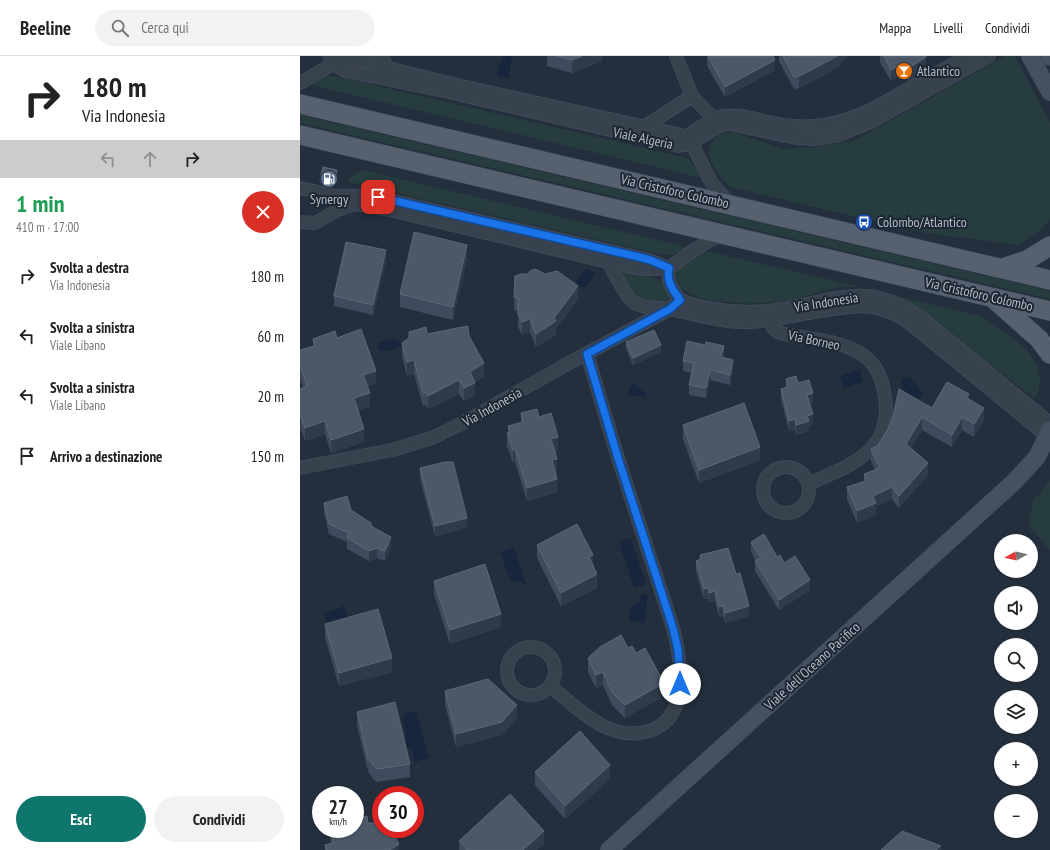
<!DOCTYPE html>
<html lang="it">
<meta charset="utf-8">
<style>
:root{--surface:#fff;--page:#f2f2f2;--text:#222;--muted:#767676;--line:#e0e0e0;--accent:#0f766e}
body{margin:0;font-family:"PT Sans Narrow",sans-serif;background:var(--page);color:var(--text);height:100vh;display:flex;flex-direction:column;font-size:15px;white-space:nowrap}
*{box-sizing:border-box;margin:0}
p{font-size:13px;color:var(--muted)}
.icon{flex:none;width:22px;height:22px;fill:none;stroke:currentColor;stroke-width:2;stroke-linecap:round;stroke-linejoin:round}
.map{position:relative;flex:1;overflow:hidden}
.side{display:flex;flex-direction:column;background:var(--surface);width:300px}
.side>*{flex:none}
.banner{background:#fff;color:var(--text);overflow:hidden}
.needle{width:26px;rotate:262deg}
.controls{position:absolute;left:694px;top:478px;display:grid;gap:8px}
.controls a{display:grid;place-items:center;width:44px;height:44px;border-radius:50%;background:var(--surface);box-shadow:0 1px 3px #0004;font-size:20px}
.speed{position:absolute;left:12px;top:730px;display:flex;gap:8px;font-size:20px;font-weight:700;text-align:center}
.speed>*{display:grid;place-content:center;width:52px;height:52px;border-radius:50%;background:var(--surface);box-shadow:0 1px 3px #0004;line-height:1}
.speed small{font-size:10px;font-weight:400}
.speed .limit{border:6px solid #d22;background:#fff;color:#111}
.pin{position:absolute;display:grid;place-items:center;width:34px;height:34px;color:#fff;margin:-17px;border-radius:8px;box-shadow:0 2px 6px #0006}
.me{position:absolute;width:44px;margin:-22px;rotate:0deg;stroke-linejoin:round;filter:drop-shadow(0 0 3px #0008)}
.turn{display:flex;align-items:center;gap:14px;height:84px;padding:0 16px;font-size:18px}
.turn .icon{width:52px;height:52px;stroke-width:2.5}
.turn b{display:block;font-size:28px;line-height:34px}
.lanes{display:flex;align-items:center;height:38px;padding:0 16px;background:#0003;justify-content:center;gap:20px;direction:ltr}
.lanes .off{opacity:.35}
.round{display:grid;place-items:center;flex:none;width:42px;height:42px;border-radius:21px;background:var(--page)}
.headline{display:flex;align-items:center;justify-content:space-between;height:68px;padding:0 16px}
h1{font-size:24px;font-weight:700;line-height:30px;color:#1e9e55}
.primary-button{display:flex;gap:8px;margin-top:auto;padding:8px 16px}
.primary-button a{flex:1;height:46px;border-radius:24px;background:var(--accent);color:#fff;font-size:16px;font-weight:700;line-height:46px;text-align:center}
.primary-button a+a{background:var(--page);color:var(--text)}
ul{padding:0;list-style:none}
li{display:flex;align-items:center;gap:12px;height:60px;padding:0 16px}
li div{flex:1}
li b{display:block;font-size:15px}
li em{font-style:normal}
header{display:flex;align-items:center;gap:24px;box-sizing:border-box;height:56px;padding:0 20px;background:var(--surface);border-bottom:1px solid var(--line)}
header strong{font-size:19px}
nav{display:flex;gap:22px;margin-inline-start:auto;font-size:14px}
.search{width:280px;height:36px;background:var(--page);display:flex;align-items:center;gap:10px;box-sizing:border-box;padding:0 14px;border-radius:22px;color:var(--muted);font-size:15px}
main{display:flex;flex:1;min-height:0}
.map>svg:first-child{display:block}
.green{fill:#263c3f}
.water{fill:#17263c}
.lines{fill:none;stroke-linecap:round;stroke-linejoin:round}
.street-casing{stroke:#414a57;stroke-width:14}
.secondary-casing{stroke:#414a57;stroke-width:18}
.primary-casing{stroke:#414a57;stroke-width:20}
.street{stroke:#38414e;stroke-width:12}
.secondary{stroke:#465061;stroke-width:17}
.primary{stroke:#56606e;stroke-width:19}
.wall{fill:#3f4b5c}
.shaded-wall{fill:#2f3b4b}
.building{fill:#4b5868;stroke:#5c6777}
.route-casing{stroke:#114b97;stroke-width:10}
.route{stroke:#1a73e8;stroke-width:7}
.labels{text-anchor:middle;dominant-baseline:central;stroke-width:4;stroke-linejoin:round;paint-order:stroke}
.poi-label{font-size:14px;fill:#b4bcc9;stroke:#1d2633;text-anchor:start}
.street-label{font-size:14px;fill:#b4bcc9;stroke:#1d2633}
</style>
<header>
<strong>Beeline</strong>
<div class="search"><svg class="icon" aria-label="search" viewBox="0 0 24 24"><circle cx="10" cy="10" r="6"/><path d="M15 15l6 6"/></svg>Cerca qui</div>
<nav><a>Mappa</a><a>Livelli</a><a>Condividi</a></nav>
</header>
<main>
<section class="side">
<div class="banner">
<div class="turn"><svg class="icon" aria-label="right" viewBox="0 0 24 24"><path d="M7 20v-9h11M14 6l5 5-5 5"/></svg><div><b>180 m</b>Via Indonesia</div></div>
<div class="lanes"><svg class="icon off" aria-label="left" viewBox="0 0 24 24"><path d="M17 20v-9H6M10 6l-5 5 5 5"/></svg><svg class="icon off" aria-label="ahead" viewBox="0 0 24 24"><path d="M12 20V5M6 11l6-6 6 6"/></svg><svg class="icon" aria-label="right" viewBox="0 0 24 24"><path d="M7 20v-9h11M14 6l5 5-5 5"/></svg></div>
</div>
<div class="headline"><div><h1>1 min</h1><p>410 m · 17:00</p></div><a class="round" style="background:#d93025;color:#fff"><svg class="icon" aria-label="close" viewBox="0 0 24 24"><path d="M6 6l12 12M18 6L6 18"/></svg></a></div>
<ul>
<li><svg class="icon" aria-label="right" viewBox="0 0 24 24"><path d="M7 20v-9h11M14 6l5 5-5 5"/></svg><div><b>Svolta a destra</b><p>Via Indonesia</p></div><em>180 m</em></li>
<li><svg class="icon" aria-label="left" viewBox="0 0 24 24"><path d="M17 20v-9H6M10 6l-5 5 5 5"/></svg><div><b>Svolta a sinistra</b><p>Viale Libano</p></div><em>60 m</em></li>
<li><svg class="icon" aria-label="left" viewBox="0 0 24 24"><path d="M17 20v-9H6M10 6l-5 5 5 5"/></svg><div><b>Svolta a sinistra</b><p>Viale Libano</p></div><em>20 m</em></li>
<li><svg class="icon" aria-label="arrive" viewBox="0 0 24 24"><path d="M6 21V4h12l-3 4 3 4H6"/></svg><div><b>Arrivo a destinazione</b></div><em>150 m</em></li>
</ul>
<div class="primary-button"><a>Esci</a><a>Condividi</a></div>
</section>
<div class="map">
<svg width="750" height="794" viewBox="0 0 750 794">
<rect width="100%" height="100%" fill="#242f3e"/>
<!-- green -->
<path class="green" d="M705,0H715L750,66V163L744,171L719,189L619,176L430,131C422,122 404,104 410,90C412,86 415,83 417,79L433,76L483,93L513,91L554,85Z
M24,20H35L383,101L390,104L402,122L7,28Z
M0,59L750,235V243L0,67Z
M63,114L387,191L373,199L359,198L48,126C51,119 57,117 63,114Z
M406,195L561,231C550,231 540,231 530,233C515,237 501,243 486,245C464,249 375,252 376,219C377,208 397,200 406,195Z
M323,215C331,214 356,220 362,226C366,231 371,239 373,245C361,249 345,244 335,240L322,220Z
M600,241L680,260L717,285L729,296L737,310L740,324L738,338L734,342C718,329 701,318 685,305C656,284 631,257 600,241Z
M750,424V494L729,469L733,442L740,438Z"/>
<!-- water -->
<path class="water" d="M203,0H212L209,22L197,20L199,6L202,7Z
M288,213L295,218L285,231H281L275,225L279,222L283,214Z
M94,284L97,285L101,288V290C95,293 85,297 79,293L78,287L85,285Z
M560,314L563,326L544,332L540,320Z
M607,321L610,322L624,338L614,346C608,338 600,332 601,322Z
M334,327L345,337L346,339L343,341L328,339C328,333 329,331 334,327Z
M331,482L346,528L334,532L319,486Z
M214,491L226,529L221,526L210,524L200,496Z
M341,538L348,539L344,567L329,565L331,552L340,544Z
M44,550L48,561L27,567L24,557Z
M116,655L129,702L115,706L111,691L107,692L104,683L107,682L103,663H105L104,658Z"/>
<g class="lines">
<!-- street casing -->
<g class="street-casing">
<path id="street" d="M30,0L37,10L45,15L149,36L378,90C399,89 410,69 430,68L496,82L514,83L539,79L573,65L689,0
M81,0L88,12L161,30L377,78L385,81C397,74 411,62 425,60C439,58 459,64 473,67C512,75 541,69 576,51L668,0
M0,27L38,5C54,0 73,8 88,12
M392,40L419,68
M342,75L344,71L392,40L376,0
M386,83L392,88L411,126L431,149
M0,132L36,140H71L85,143L349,204L369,212C366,226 373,234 380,244
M0,166L15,167L38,154L55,148L62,149L94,155L308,206C316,219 322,235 332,245C341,253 359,251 370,253C396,258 421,267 448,266C474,265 500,258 526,254C542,252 560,248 577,252C589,255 602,261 612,269L747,380
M310,202L308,206L341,213L369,212L395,193L422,178
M380,244C406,255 449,258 477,254C533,246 567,223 620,261L750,367
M469,258C470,265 471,272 478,276C485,279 494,280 502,281C521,284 541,286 558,296C573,304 581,319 584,335C596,395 553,408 508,428
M463 434a23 23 0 1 1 46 0a23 23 0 1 1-46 0Z
M0,412L92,394L132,382L161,368L269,307L370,253L380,244
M207 615a24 24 0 1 1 48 0a24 24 0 1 1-48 0Z
M250,630C269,645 288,664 310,673C323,678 336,679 349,675C391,663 381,603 373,572L318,402L287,298"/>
</g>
<!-- secondary casing -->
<g class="secondary-casing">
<path id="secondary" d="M730,0L750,36
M750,0V1
M309,794L715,425L737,401L750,374"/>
</g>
<!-- primary casing -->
<g class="primary-casing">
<path id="primary" d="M0,48L750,224
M0,79L750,255
M703,212L727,204L750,190
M695,244L739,283L750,298"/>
</g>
<!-- street -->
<use href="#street" class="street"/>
<!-- secondary -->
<use href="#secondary" class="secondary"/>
<!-- primary -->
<use href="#primary" class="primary"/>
</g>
<!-- wall -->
<path class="wall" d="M247,0H302V5L272,17L247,10Z
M407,0L475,14L425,41L407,10Z
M479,0H547V2L540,6V10L519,22L499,32L494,33L479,5Z
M580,0H626V13L607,25L603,18L591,25L580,6Z
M37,118L34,130L20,127V124Z
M167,202L153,264L100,251V238Z
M86,205L73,259L34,250V240Z
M215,220L278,243L256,272V279L236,291L230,276L222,279L218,271V255L214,254Z
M109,276L127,278L169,280L184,320L175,326V340L164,345L159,338L128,353L126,349L123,350L114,318L107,320L102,300V287L109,283Z
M37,282L76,328L67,331L70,350L58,354L64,386L31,397L25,378L5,385L1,374L0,375L3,332L0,322V294L13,290V283Z
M326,286L361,296L333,309L326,293Z
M424,300L423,302L433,314L430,329L410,324L406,342L389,339V329L392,317L383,315V305Z
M486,323L498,327L513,347L510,348L513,369L509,370V375L496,379L495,374L489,375L481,343V333L486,332Z
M669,343L684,364L674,381L662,374L652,391L622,374L611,392L628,419L599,452L592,443L576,450V459L557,467L547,443V431L564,425V418L575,414L571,405V393L578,389L632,352Z
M221,357L239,361L258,394L255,396L257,416L255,417L257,436L227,445L215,406L213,407L207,390V377H208V370L221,366Z
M383,369L460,404L399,427L383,383Z
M120,412L167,472L135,480L120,422Z
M24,447L51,454L71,470L91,491L85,505L77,502L69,505L47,493V486L29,478L24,457Z
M451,486L477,501L510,534L479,554L455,515V505H456L451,496Z
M237,489L293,510L297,532L261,550L237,502Z
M400,499L436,518L449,560L425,567L423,560L419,561L415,545L409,547L408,542L404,543L396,515V505L400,504Z
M134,525L201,571L150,588L134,538Z
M25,568L92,616L39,630L25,581Z
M328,592L336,597L364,640L325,662L312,649L303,629L296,632L288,616V602Z
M145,635L217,662L202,679L156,691L145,648Z
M57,656L110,708V721L77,726L73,723L68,715L57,669Z
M235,716L310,723L265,763L235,729Z
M68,767L99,794H25V789L31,787L30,780V773H55Z
M159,785L244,788L237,794H159Z"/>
<!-- shaded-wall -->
<path class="shaded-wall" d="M282,0H302V5L272,17V4Z
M537,0H547V2L540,6V10L519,22L499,32V20Z
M626,1V13L607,25V13Z
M475,4V14L425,41V31Z
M603,7V18L591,25V14Z
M37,114V118L34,130V127Z
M167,189V202L153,264V251Z
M86,194V205L73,259V249Z
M278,230V243L256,272V279L236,291V278L254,262Z
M230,263V276L222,279V266Z
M361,289V296L333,309V302Z
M424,290V300L421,311V301Z
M114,304V318L107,320V306Z
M433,304V314L430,329V319Z
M184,307V320L170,329V316Z
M410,314V324L406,342V332Z
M76,315V328L63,332V319Z
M159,324V338L128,353V340Z
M175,327V340L164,345V332Z
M70,337V350L54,356V342Z
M513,337V347L507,349V339Z
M684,352V364L674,381V368Z
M513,358V369L509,370V375L496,379V369L507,360Z
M1,361V374L0,375V362Z
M622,361V374L606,400V388Z
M662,361V374L652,391V379Z
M495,363V374L489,375V365Z
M25,365V378L5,385V372Z
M64,373V386L31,397V384Z
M258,381V394L251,397V383Z
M460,391V404L399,427V414Z
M215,393V406L213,407V394Z
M257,403V416L252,418V404Z
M628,407V419L599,452V440Z
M257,423V436L227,445V432Z
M592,431V443L576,450V459L557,467V455L573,440Z
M167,462V472L135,480V470Z
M91,481V491L85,505V495Z
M77,492V502L69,505V495Z
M293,499V512L289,501Z
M297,518V532L261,550V537Z
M510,524V534L479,554V544Z
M408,532V542L404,543V533Z
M415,535V545L409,547V537Z
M423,550V560L419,561V551Z
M449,550V560L425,567V557Z
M201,558V571L150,588V574Z
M92,602V616L39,630V617Z
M303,616V629L296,632V619Z
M364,627V640L325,662V649Z
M217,649V662L202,679L156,691V678Z
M310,709V723L265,763V750Z
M244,775V788L237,794H223Z
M99,788V794H90Z
M641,790V794H636Z"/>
<!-- building -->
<path class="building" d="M257,0H282L272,4Z
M408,0H473L475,4L425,31Z
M483,0H537L519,10L499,20L494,21Z
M584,0H626V1L607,13L603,7L591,14Z
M23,111L37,114L34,127L20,124Z
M114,176L167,189L153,251L100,238Z
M46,186L86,194L73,249L34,240Z
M235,213L245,218L257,215L278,230L254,262L256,265L236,278L230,263L222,266L218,258V242L214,241L215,220L221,218H228L230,215Z
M168,270L169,280L184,307L170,316L175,327L164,332L159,324L128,340L126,336L123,337L114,304L107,306L102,287L109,282V276L126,271L127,278Z
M61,273L76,315L63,319L70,337L54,342L64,373L31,384L25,365L5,372L1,361L0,362V333L7,330L0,309V294L15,290L13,283L35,275L37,282Z
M354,274L361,289L333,302L326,286Z
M387,285L405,289L406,286L424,290L421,301L433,304L430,319L410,314L406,332L389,329L394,307L383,305Z
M496,320L498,327L509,324L513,337L507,339L513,358L507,360L509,365L496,369L495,363L489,365L481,333L488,331L486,323Z
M647,326L669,338L667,342L684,352L674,368L662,361L652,379L622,361L606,388L628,407L599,440L592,431L573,440L576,447L557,455L547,431L566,425L564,418L580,412L571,393L578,389L588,373L593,360L599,333L632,352Z
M444,347L460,391L399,414L383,369Z
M237,353L239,361L251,357L258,381L251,383L257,403L252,404L257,423L227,432L215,393L213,394L207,377L210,376L208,370L223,366L221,357Z
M145,406H153L167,462L135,470L120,412Z
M47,440L51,454L71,467V470L91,481L85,495L77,492L69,495L47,482L49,477L29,468L24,447Z
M277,468L293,499L289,501L297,518L261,537L237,489Z
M464,478L477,501L480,499L484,507L495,500L510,524L479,544L455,505L461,502L451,486Z
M428,492L436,518L440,517L449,550L425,557L423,550L419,551L415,535L409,537L408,532L404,533L396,505L401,503L400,499Z
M185,508L201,558L150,574L134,525Z
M78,553L92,602L39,617L25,568Z
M321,579L328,592L332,590L336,597L345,592L364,627L325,649L312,636L303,616L296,619L288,602L300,591Z
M188,623L217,649L202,666L156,678L145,635Z
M95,646L110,708L77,713L73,709L68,702L57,656Z
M280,675L310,709L265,750L235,716Z
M210,738L244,775L223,794H167L159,785Z
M67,760L68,767H81V773H90L99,788L90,794H26L25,789L33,787L31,773H55V762Z
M602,775L641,790L636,794H581Z"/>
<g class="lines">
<!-- route casing -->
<g class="route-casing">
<path id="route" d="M78,141L339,201L350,204L369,212C366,226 373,234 380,244L370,253L287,298L318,402L373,572L378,594L380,628"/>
</g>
<!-- route -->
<use href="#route" class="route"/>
</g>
<!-- icons -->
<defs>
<g id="bar-disc" transform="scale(0.9)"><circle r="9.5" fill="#e8710a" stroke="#1d2633"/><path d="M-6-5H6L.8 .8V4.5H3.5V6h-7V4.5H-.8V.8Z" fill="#fff"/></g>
<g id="fuel-disc" transform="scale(0.9)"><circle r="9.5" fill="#5c6f8a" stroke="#1d2633"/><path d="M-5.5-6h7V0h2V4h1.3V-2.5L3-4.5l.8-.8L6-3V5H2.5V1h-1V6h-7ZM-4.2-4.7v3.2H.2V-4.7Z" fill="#fff"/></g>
<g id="bus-disc" transform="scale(0.9)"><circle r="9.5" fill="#1a4fb4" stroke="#1d2633"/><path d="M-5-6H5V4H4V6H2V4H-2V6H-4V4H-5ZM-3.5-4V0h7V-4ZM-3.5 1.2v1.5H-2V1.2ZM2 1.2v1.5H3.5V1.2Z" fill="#fff"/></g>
</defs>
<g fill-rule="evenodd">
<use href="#bar-disc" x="604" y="15"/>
<use href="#fuel-disc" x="29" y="123"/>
<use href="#bus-disc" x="564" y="166"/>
</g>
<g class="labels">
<!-- poi labels -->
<g class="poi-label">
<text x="617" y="15">Atlantico</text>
<text x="29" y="143" text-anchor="middle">Synergy</text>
<text x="577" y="166">Colombo/Atlantico</text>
</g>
<!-- street labels -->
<g class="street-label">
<text transform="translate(343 82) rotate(12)">Viale Algeria</text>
<text transform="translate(375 135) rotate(13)">Via Cristoforo Colombo</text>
<text transform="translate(679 238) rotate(13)">Via Cristoforo Colombo</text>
<text transform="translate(526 246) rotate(-9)">Via Indonesia</text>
<text transform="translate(514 284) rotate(12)">Via Borneo</text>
<text transform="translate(192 351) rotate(-29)">Via Indonesia</text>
<text transform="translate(512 610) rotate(-42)">Viale dell'Oceano Pacifico</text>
</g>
</g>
</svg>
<div class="controls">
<a><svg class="needle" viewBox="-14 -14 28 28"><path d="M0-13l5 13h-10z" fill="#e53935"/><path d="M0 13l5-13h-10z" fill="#767676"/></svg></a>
<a><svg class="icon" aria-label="sound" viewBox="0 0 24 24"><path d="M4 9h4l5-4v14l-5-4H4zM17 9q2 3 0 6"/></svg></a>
<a><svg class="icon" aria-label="search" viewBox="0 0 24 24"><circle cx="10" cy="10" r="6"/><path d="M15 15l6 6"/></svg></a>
<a><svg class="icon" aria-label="layers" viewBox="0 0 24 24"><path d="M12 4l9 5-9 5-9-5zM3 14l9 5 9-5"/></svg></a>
<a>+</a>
<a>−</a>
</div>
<div class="speed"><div>27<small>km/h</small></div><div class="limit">30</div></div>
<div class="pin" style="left:78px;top:141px;background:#d93025"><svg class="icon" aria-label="arrive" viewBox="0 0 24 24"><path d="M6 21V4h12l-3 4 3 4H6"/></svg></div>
<svg class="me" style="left:380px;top:628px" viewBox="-20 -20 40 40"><circle r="19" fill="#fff"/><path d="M0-13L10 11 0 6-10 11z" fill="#1a73e8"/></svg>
</div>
</main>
